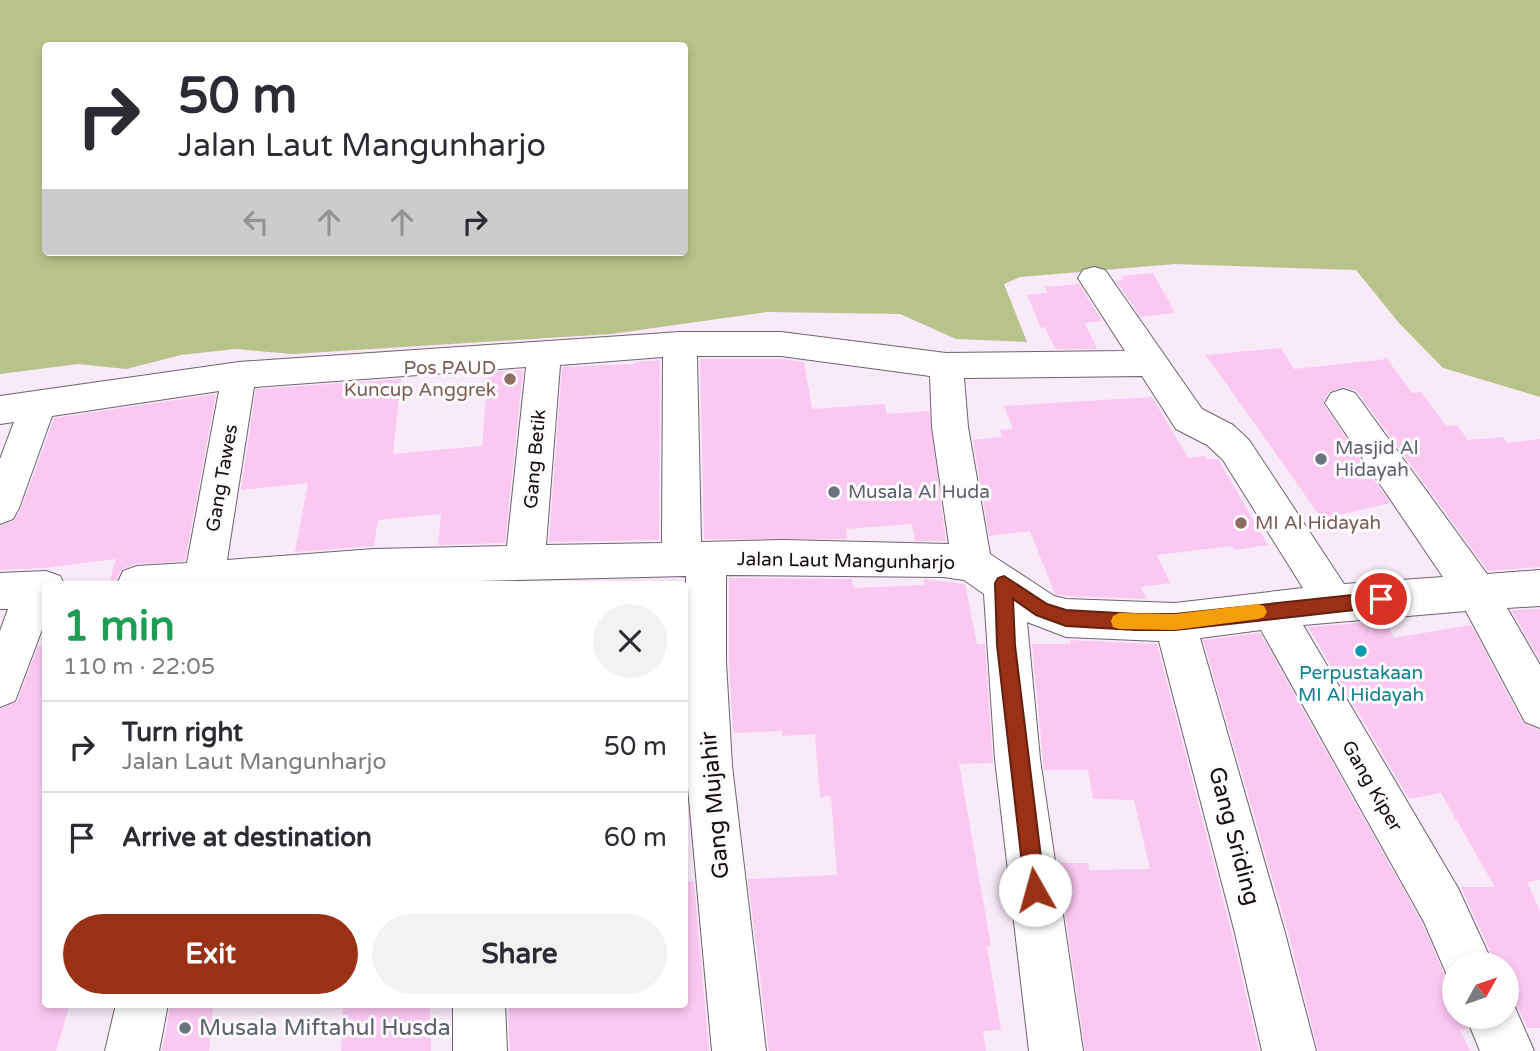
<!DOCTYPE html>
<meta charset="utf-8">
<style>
:root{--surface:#fff;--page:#f2f2f3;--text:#2b2b33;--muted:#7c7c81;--line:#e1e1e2;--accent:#993116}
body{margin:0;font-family:"Varela Round",sans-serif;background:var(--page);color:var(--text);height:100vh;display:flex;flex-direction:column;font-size:26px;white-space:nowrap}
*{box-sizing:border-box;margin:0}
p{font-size:23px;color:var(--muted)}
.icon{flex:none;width:38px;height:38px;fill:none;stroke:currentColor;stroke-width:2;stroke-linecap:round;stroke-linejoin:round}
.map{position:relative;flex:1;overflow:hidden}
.details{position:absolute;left:42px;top:581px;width:646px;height:427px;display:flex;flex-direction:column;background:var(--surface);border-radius:7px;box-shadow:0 4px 10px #0003}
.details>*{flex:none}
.guide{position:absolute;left:42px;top:42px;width:646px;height:214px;border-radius:7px;box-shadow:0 4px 10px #0003;background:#fff;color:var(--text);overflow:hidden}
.needle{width:46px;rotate:50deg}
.tools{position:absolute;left:1442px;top:952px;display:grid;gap:14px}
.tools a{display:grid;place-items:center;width:77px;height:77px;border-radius:50%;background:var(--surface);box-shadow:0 4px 10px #0003;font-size:35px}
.pin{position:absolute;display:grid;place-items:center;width:60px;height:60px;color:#fff;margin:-30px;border:4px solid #fff;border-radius:50%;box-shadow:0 2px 7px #0007}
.me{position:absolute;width:77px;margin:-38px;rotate:353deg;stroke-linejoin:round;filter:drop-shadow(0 0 5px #0008)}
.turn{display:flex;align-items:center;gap:24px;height:147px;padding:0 21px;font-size:32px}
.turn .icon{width:91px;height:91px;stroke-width:2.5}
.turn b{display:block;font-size:49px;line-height:60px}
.lanes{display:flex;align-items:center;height:66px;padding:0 21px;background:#0003;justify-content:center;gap:35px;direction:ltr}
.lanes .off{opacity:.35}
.round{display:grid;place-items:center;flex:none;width:74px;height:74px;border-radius:37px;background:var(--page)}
.overview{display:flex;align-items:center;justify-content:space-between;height:119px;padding:0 21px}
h1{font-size:42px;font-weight:800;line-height:52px;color:#1e9e55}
.button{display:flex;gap:14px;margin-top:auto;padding:14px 21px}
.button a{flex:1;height:80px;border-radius:42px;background:var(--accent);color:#fff;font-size:28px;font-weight:800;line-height:80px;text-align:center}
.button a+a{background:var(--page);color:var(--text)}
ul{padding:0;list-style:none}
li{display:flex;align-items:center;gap:21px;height:91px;padding:0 21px;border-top:2px solid var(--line)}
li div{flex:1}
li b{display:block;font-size:26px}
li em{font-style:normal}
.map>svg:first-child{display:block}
.green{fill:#b8c38b;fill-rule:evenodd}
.building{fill:#fbc8f2}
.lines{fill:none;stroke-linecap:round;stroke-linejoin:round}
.street-casing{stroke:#6f636f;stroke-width:2}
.street{fill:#fff;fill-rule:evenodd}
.route{fill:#993116;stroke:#63200e;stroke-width:2}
.slow{fill:#f59e0b}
.education-dot{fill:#8d6e63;stroke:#fefbfe;stroke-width:2.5}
.worship-dot{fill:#6b7280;stroke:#fefbfe;stroke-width:2.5}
.culture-dot{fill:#0f9aa8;stroke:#fefbfe;stroke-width:2.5}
.labels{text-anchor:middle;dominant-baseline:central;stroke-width:6;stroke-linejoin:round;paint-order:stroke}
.education-label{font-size:19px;fill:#785e54;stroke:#fefbfe;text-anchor:end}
.worship-label{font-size:19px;fill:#5b616d;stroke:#fefbfe;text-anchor:start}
.street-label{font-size:19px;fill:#120e12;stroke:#fefbfe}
.culture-label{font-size:19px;fill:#0d838f;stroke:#fefbfe}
.near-street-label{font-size:23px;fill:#120e12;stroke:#fefbfe}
.near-worship-label{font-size:23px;fill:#5b616d;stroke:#fefbfe;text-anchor:start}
</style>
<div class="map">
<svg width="1540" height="1051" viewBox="0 0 1540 1051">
<rect width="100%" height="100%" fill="#f8eaf8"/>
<!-- green -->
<path class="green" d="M0,0H1540V397L1443,368L1399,323L1356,270L1175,264L1020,277L1004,284L1027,342L956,339L900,314L767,312L611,334L292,354L235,349L181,355L126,369L78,364L0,374ZM46,46H684V252H46Z"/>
<!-- building -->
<path class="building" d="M1153,273L1175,313L1141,317L1116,281L1123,280L1121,276Z
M1079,284L1102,321L1085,323L1097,349H1055L1045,327L1041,328L1027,295L1048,293L1045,287Z
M1281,348L1294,369L1387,359L1412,393L1421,392L1446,426L1457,425L1468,440L1503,437L1508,443L1540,439V567L1488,571L1357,391L1344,387L1329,392L1323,404L1390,503L1322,519L1206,355Z
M700,359H781L804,362L812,409L884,404L887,414L929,411L946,541H915L912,524L846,529L847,539H704Z
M660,360L659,540L549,542L562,367L635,364V362Z
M523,370L505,543L438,545L441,514L378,520L374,546L295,552L308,483L241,490L256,389L401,379L393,454L482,446L488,372Z
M216,394L185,561L136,564L122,569L116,580H110L116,559L44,568L0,570V526L14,521L21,509L54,418Z
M1152,397L1188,458L1205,456L1207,459H1218L1268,545L1235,550L1232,546L1157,555L1170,583L1141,587L1147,599L1066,596L1055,594L1030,531L989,536L973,440L1002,437L1000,430L1013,429L1004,406Z
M729,578L852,579L853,588L925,585L923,579L965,584L977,644H985L993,763L959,764L991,946H987L1001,1030L983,1031L986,1051H769L748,879L837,875L831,796L820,797L815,734L782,736V731L733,733L729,662Z
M1540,609V660L1511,610Z
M1385,621L1394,638L1471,625L1523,723L1540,730V880L1527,882L1540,911V1028H1527L1513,997L1507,995V964H1496L1461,887H1495L1441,793L1409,799L1308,627Z
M1260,633L1422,923L1448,983L1454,987V1017H1464L1468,1029L1460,1030L1470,1051H1318L1288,932L1203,640Z
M1070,640L1157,644L1232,934L1259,1051H1085L1058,863H1088L1089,870L1150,869L1134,800L1093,799L1088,770H1044L1032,644H1071Z
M38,646H46V1004H70L56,1051H0V709L17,702Z
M694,881L709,1051H510L508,1004H684V882Z
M171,1004H213L209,1051H162Z
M343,1004H430L431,1051H341Z"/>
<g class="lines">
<!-- street casing -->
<g class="street-casing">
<path id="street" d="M1094,267L1105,270L1202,409L1233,425L1249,440L1344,584L1443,577L1325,403L1331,393L1343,389L1355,393L1487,574L1540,570V606L1507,608L1540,665V728L1525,722L1466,611L1303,625L1458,888L1493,964H1454V984L1450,982L1424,922L1261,630L1200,638L1285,933L1316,1051H1262L1235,933L1159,641L1066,637L1027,622L1040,759L1083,1051H1029L995,759L984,594L964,580L943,577L726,575V662L732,766L766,1051H712L686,766V576L359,584H117L123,571L137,566L187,563L219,391L52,416L19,508L13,519L0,524V459L14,422L0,424V396L239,362L680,332H781L946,353L1125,351L1078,278L1083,270ZM697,356H781L930,376L932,427L949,544L783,540L701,542ZM663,357L662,543L546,545L560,365ZM526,367L507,546L374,549L227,560L254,387ZM1142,376L1176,429L1207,445L1223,460L1303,588L1175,603L1066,599L1054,596L990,554L968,427L964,378Z
M46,571L60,576L64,584H46V619L15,701L0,707V631L8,609H0V573Z
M1507,997L1511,998L1534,1051H1480L1466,1017H1507Z
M116,1004H168L159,1051H105Z
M453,1004H505L507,1051H453Z"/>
</g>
<!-- street -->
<use href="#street" class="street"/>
</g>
<!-- route -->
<path class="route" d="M1004,576L1047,604L1066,610L1136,614H1175L1381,592L1387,594L1390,599L1387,605L1381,607L1175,630H1136L1066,626L1036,615L1013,599L1015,645L1045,890L1042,897L1035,900L1028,897L1025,890L997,645L995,583L998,578Z"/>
<!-- slow -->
<path class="slow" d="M1258,604L1264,606L1267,612L1264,617L1258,619L1175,630L1119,629L1113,627L1111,621L1113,616L1119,613L1175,614Z"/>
<!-- markers -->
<g class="education-dot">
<circle cx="510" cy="379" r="7"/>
<circle cx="1241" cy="523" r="7"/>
</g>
<g class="worship-dot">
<circle cx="1321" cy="459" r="7"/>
<circle cx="834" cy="492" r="7"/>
<circle cx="185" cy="1028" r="7"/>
</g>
<circle class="culture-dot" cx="1361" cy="651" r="7"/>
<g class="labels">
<!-- education labels -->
<g class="education-label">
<text x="496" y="368">Pos PAUD<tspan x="496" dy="22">Kuncup Anggrek</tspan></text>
<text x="1255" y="523" text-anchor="start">MI Al Hidayah</text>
</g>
<!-- worship labels -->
<g class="worship-label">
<text x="1335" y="448">Masjid Al<tspan x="1335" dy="22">Hidayah</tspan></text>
<text x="848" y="492">Musala Al Huda</text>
</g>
<!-- street labels -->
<g class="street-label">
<text transform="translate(535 459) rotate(-85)">Gang Betik</text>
<text transform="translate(222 478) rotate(-80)">Gang Tawes</text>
<text transform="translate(846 561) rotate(1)">Jalan Laut Mangunharjo</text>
<text transform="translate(1372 786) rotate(60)">Gang Kiper</text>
</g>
<!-- culture labels -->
<g class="culture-label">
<text x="1361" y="673">Perpustakaan<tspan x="1361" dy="22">MI Al Hidayah</tspan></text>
</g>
<!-- near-street labels -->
<g class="near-street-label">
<text transform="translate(715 805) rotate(-95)">Gang Mujahir</text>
<text transform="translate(1234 836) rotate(75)">Gang Sriding</text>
</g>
<!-- near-worship labels -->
<g class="near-worship-label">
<text x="199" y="1028">Musala Miftahul Husda</text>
</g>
</g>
</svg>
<div class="tools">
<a><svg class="needle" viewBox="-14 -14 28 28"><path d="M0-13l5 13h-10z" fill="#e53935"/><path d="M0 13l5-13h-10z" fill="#7c7c81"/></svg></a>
</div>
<div class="pin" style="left:1381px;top:599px;background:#d93025"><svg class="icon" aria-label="arrive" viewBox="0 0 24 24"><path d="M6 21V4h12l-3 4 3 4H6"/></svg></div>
<svg class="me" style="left:1035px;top:890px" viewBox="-20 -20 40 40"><circle r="19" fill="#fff"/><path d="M0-13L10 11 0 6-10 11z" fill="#993116"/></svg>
<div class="guide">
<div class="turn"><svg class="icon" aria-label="right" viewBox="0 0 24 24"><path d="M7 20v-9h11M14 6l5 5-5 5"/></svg><div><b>50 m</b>Jalan Laut Mangunharjo</div></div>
<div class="lanes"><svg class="icon off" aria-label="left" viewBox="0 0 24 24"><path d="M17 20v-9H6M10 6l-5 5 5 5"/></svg><svg class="icon off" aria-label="ahead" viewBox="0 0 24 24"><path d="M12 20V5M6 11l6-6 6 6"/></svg><svg class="icon off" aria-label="ahead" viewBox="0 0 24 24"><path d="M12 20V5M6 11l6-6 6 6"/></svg><svg class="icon" aria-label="right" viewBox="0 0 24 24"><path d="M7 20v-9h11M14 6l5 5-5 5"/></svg></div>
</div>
<section class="details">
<div class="overview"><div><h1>1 min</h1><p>110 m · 22:05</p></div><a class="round"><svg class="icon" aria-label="close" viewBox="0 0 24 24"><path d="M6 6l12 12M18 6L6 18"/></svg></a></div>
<ul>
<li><svg class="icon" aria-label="right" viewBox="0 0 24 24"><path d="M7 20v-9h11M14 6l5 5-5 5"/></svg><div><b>Turn right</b><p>Jalan Laut Mangunharjo</p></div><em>50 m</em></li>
<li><svg class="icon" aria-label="arrive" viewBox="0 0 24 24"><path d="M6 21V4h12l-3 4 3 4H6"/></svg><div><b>Arrive at destination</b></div><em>60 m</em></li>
</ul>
<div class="button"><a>Exit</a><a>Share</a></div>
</section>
</div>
